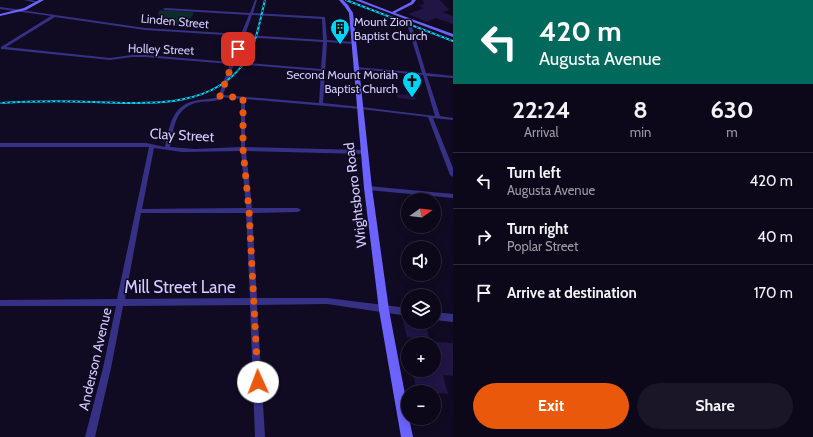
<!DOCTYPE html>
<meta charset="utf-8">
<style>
:root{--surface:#0c081a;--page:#1a1627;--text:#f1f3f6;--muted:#9a9aa2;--line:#2c2939;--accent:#ea580c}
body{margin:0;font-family:Cabin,sans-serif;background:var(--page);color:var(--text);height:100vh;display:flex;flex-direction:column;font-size:15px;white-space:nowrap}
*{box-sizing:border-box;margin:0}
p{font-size:13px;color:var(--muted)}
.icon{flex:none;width:22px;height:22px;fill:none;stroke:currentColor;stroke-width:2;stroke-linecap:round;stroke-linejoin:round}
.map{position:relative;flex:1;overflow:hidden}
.sheet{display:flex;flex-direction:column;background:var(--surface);width:360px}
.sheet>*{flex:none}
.banner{background:#00695c;color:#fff;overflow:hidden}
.needle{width:26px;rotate:76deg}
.fabs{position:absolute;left:401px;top:193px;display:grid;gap:8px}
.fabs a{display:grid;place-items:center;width:40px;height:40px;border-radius:50%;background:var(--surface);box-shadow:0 2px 10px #0003,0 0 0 1px var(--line);font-size:20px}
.pin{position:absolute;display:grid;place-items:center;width:34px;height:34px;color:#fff;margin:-17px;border-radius:8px;box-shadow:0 2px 6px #0006}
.me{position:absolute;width:44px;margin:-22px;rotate:358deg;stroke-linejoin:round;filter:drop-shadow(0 0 3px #0008)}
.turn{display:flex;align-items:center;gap:14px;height:84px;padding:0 20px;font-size:18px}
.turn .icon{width:52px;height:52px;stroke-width:2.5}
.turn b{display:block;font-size:28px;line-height:34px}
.eta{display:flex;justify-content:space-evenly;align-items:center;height:68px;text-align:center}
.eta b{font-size:24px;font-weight:700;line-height:28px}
.button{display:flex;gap:8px;margin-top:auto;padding:8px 20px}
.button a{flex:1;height:46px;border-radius:24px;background:var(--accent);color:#fff;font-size:16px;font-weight:700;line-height:46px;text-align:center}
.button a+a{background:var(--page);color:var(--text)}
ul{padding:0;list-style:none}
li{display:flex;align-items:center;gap:12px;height:56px;padding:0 20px;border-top:1px solid var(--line)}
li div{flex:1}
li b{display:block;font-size:15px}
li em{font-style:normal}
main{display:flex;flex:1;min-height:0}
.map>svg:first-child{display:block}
.green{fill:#0d2c2c}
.building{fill:#201545}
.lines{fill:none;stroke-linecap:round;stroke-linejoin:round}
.street{fill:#373186;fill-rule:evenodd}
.secondary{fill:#6c63ff;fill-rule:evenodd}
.rail-casing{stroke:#00d5f7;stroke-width:2}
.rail{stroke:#100b22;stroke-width:1;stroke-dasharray:2.5;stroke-linecap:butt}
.route{stroke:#ea580c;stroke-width:7;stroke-dasharray:0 12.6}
.labels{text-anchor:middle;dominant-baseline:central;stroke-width:3;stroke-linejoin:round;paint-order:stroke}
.far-street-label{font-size:12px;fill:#d3ccff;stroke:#100b22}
.far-poi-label{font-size:12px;fill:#d3ccff;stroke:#100b22;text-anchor:start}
.street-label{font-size:14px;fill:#d3ccff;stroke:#100b22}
.near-street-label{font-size:17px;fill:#d3ccff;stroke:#100b22}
</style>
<main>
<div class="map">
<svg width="453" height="437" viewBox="0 0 453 437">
<rect width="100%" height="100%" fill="#100b22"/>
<!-- green -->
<path class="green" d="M160,10L191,12L194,13L185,27C174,25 160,25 158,12Z"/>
<!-- building -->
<path class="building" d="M422,0H440L449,10L442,12L453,16V24L436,18L427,22L408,14L424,8L419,6L425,3Z
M396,94L414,95L416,100L398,98Z
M403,322L425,323L431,344H416L414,338L407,337Z
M434,342L453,343V376L443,375L448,394L417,391L412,371L424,372L423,370H434Z"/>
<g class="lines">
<!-- street -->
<path class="street" d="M24,0H31L39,2L38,3Z
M255,0H257L253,13L325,17L327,40L354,42L356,43L354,44L327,42L323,103L361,107L435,116L423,75L356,69L354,68L356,67L422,73L408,27L410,26L412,27L426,73L453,76V78L427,76L440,116L453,118V120L433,118L453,168V177L450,175L428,117L361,109L245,99V147L363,150L366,152L363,154L246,151L252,208H298L301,210L298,212L252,213L257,298H327L408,308V316L327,304L257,305L265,437H255L250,305L123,306L111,368L95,437H85L103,368L116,306H0V300L117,299L149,147H0V143H146L165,147C170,124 172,104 199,100C205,99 212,99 218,97L230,64L145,57H132L110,60L2,49H1V47L51,16L0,9V7L145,28L241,34L249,15L165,10L163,9L165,8L250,13ZM252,15L322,19L323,40L245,35ZM55,17L145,30L241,36L231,62L145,55H132L110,58L6,47ZM244,37L323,42L321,69L235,62ZM234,64L321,71L319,103L223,95ZM222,97L241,99V147L195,149L170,147C174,127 175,106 200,102C207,101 214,102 222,99ZM154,148L182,152L241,151L246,208L142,209ZM141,213H246L250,298L125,299Z
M368,186L453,194V198L368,190L365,188Z
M434,312L453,314V322L434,320Z"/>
<!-- secondary -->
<path class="secondary" d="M39,0H44L26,10L0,16V14L24,8Z
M339,0H343L348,5L353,13L372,188L389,310L408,410V418H409L413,437H401L379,310L364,188L349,13L345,7Z
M355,0H361L392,12L411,2L412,0H416L413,4L395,13L453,34V37Z"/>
<!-- rail casing -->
<g class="rail-casing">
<path id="rail" d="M346,0L453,41
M0,103C31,101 63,101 94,102C144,103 211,110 244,63C256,46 260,20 265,0"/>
</g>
<!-- rail -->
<use href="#rail" class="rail"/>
</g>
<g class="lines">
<!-- route -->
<path class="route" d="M238,49L220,96L243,98V149L249,210L258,382"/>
</g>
<!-- icons -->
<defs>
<g id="building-pin" transform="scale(1)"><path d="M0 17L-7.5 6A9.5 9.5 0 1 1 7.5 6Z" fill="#00d5f7" stroke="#100b22"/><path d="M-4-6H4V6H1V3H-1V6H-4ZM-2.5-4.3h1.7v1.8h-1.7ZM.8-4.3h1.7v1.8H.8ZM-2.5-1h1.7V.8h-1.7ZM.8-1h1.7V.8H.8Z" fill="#111"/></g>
<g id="church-pin" transform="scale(1)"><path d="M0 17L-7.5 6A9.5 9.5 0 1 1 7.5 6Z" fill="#00d5f7" stroke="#100b22"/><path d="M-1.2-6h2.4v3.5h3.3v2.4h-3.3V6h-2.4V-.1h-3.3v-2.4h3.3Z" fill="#111"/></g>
</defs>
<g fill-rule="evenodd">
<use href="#building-pin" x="340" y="28"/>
<use href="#church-pin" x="412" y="81"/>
</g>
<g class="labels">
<!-- far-street labels -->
<g class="far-street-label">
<text transform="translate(175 21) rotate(5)">Linden Street</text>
<text transform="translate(161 49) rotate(2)">Holley Street</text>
</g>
<!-- far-poi labels -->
<g class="far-poi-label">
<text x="354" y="21">Mount Zion<tspan x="354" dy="14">Baptist Church</tspan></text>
<text x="398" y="74" text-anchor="end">Second Mount Moriah<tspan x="398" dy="14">Baptist Church</tspan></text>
</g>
<!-- street labels -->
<g class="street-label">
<text transform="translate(182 135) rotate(3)">Clay Street</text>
<text transform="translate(355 195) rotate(-97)">Wrightsboro Road</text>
<text transform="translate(95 359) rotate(-77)">Anderson Avenue</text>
</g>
<!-- near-street labels -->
<g class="near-street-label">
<text x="180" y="287">Mill Street Lane</text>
</g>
</g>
</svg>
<div class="fabs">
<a><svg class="needle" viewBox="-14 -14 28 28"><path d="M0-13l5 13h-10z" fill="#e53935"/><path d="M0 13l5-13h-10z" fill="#9a9aa2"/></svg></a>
<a><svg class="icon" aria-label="sound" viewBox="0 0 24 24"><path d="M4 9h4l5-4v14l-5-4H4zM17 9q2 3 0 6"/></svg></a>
<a><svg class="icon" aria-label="layers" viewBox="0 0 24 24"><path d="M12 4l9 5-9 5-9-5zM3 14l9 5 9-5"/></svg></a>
<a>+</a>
<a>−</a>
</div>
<div class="pin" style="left:238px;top:49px;background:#d93025"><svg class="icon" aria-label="arrive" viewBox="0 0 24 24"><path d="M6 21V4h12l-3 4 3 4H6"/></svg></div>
<svg class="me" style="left:258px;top:382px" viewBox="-20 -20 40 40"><circle r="19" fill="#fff"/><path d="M0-13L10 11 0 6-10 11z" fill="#ea580c"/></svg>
</div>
<section class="sheet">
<div class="banner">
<div class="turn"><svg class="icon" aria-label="left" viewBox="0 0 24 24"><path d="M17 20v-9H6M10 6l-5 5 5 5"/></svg><div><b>420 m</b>Augusta Avenue</div></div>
</div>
<div class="eta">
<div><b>22:24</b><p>Arrival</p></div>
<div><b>8</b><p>min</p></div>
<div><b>630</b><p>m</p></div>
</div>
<ul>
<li><svg class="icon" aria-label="left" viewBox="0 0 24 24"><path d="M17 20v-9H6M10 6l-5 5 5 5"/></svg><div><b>Turn left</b><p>Augusta Avenue</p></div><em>420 m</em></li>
<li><svg class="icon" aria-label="right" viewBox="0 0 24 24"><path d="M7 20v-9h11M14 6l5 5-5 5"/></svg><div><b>Turn right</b><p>Poplar Street</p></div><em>40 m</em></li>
<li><svg class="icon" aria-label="arrive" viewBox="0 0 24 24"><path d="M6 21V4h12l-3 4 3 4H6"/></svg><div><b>Arrive at destination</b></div><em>170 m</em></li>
</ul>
<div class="button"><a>Exit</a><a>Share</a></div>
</section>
</main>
